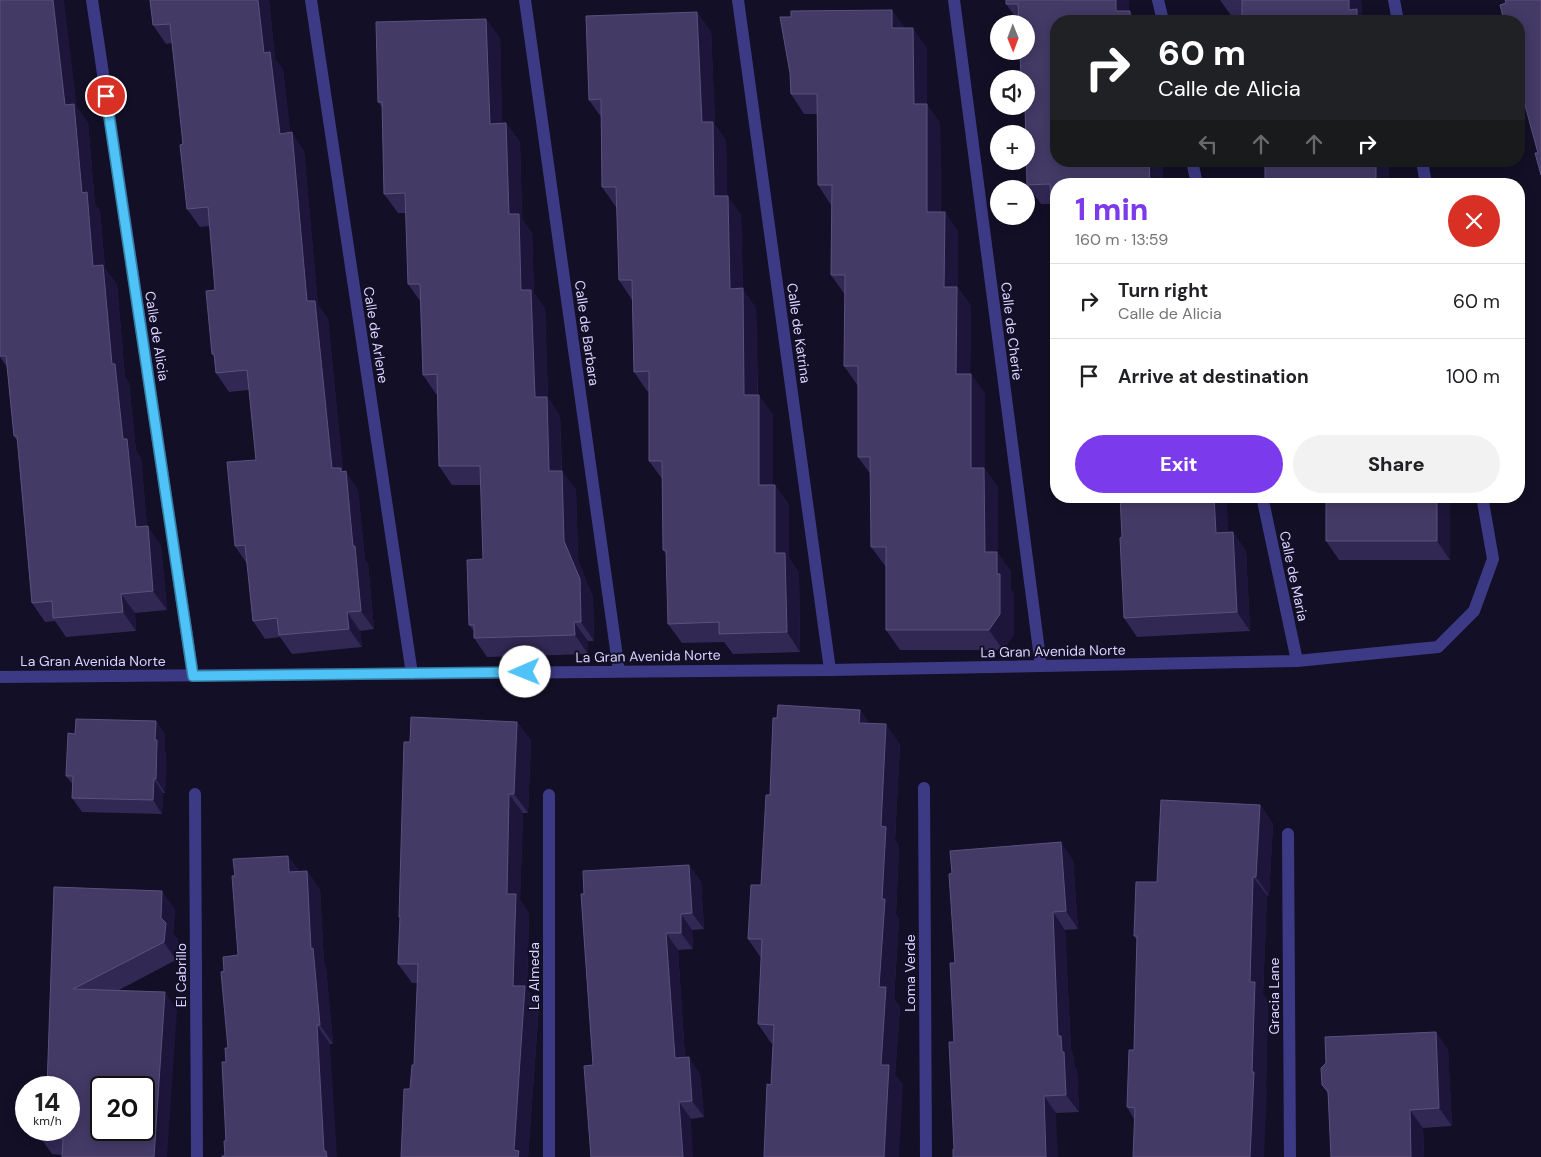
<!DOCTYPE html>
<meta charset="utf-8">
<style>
:root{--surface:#fff;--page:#f2f2f2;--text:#202124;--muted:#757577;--line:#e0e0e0;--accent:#7c3aed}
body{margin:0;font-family:"DM Sans",sans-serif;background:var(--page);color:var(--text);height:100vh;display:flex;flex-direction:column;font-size:19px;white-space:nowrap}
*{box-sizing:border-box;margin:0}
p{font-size:16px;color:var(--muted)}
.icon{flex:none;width:28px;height:28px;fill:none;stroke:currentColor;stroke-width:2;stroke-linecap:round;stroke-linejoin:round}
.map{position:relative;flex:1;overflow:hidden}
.drawer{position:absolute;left:1050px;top:178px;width:475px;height:325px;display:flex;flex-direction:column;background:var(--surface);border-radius:20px;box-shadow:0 2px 12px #0003}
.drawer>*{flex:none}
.top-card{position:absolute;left:1050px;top:15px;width:475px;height:152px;border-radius:20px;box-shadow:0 2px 12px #0003;background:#202124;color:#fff;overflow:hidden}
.needle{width:32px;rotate:179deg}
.buttons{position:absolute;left:990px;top:15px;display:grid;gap:10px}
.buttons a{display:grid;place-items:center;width:45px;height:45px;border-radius:50%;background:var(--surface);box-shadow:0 2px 12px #0003;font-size:25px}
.speed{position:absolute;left:15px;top:1076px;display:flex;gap:10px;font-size:25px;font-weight:700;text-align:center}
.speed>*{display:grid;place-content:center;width:65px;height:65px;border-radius:50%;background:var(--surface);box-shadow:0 2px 12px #0003;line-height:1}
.speed small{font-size:12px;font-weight:400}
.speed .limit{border:2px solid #111;border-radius:8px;background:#fff;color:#111}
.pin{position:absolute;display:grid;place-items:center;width:42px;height:42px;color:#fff;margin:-21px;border:2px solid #fff;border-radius:50%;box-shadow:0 1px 5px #0007}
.me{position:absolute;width:55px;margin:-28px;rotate:269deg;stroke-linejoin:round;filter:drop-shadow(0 0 4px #0008)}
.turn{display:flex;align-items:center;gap:18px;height:105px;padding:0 25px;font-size:22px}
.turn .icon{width:65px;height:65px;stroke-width:2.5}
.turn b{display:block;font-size:35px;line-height:42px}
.lanes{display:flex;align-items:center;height:48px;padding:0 25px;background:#0003;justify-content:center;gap:25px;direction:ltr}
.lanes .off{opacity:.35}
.round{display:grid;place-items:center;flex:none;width:52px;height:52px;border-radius:26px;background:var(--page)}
.summary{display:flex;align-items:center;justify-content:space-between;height:85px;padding:0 25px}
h1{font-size:30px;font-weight:800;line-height:38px;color:var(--accent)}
.button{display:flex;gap:10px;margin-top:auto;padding:10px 25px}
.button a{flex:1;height:58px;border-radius:30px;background:var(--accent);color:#fff;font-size:20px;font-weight:800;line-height:58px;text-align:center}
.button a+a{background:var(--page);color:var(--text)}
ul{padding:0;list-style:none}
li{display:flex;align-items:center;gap:15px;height:75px;padding:0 25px;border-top:1px solid var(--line)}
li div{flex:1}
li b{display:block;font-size:19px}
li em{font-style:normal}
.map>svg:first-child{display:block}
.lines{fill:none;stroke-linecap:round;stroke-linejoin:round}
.service{stroke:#3d3a85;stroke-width:12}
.minor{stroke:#3d3a85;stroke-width:12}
.wall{fill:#312854}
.shaded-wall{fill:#1d163a}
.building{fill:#433a66;stroke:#5a527e;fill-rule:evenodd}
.route-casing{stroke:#337fa1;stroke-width:12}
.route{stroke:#4fc3f7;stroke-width:9}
.labels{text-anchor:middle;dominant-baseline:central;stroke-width:4;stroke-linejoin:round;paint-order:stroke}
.street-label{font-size:14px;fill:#d9d4ff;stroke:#130f26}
</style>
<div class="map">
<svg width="1541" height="1157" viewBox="0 0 1541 1157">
<rect width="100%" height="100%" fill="#130f26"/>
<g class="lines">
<!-- service -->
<path class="service" d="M92,0L193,676
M311,0L412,674
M525,0L619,671
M738,0L830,670
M954,0L1041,666
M1158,0L1163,21
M1394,0L1398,21
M1192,161L1197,184
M1422,161L1426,184
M1262,496L1297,661
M0,677L830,670L1297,661L1438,647L1474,611L1493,559L1482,496"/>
<!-- minor -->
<path class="minor" d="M924,788L926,1157
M195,794L197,1157
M1288,834L1290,1157
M549,1157V795"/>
</g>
<!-- wall -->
<path class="wall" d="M0,0L88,123L95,205L100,211L105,268L117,285L125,377L129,383L136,451L141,458L147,526L161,546L167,610L135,613L136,631L66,637L55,621L45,622L32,603L17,441L14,436L7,367L0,357Z
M150,0H269L275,59L283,70L290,133L304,151L318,305L328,319L343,472L358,490L365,560L368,564L374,629L360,631L362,647L292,654L280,637L265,639L253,621L247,564L235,546L256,460L249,390L229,392L216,373L215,358L212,354L215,290L210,226L200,227L187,209L183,144L172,43L166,44L153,25Z
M1006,0H1129V11L1056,161H1162L1163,184H1056L1051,204H1041L1027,185L1026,106L1019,22L1006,4Z
M1220,0H1361L1362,16L1365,21H1242V17H1232Z
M486,19L500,38L502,123H506L520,142L522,219L532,233L534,293L545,309L548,398L560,416L562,471L576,490L578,560L593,598L594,641H588V654L487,657L474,638V631L469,625L483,559L481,485H452L439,466L437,394H436L423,375L420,301L408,284L406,213H398L384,194L382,107L378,102Z
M905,28L927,48V105L940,123L941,212H945L958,232V288L971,306L970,374H971L985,394V469L998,488V554L1011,571V590L1014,594V634L1003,650H900L886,630V567L871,547V475L858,457V386L844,366L845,295L831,275V205L818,185L817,114H804L791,94Z
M711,31L715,125L726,141L727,196L741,215L743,290L756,308L758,395L773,415V485H775L789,505V558L799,573L800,652L733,654L724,642L682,643L668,624L667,555L663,550L662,479L649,461V391H647L634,372L632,300L619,280L617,207H616L602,187L601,117L589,100Z
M1326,496H1446L1450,502V560H1339L1326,541Z
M1233,532L1246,551L1250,631L1137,637L1124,618L1122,537Z
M860,710L869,723L900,744L895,840L899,846L896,914L899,919L894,999L900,1007L895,1075L903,1085H771L773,1044L771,1043L758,1024L761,958L748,939L761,885L770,795Z
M156,721L165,735V751L166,753L165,793H163L162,814L82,812L72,798L73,785L66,776L75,734Z
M517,722L531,741L528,813H523L520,900L529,913L527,989L539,1006L528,1157H401L414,1065L418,983H412L398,964L400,918L399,917L410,742Z
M1260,805L1273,824L1269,896L1267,895L1263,994L1268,1001L1266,1088L1267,1091L1134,1119L1127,1107L1134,1050L1137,940L1134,936L1157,882Z
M1073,860L1078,929L1065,930L1071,1050L1073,1054L1074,1065L1077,1070L1079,1112L1056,1113L954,1149V1042L955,963Z
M307,871L320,890L324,964L326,967L333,1044H330L225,1156L226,1062L228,1048L224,971L238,955L299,872Z
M701,881L704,929L692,930L693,949L678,950L685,1057L700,1074L704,1117L691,1119L593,1065L581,894Z
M54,887L175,909L173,934L178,940L176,960L117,991L177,1010L62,1155L52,1154L40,1137L69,1130Z
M1436,1032L1448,1050L1452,1126L1423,1128L1424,1157H1331L1328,1094L1322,1085Z"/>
<!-- shaded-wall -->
<path class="shaded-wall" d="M53,0H64L77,107L88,123L95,205L100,211L105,268L117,285L125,377L129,383L136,451L141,458L149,547L136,527L112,364L93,266L82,193L65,105Z
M258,0H269L275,59L283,70L293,152L280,134L264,53Z
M1116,0H1129V21L1116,11Z
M1349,0H1361L1362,16L1365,21H1357L1349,10Z
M892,10L906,29L892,28Z
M1130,11L1137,21H1130Z
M697,12L711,31L715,125L726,141L728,216L714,196L702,122Z
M486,19L500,38L503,143L490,124Z
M913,28L927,48V105L940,123L941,232L927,212L914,104Z
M506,123L520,142L522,219L532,233L534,293L545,309L548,398L560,416L562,490L549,471L535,397L521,290L509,214Z
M292,132L304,151L318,305L328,319L343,472L346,471L358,490L365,560L368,564L374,629L361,611L353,546L332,468L307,301Z
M1149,161H1162L1163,184H1150Z
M1376,161H1389V184H1376Z
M728,196L741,215L743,290L756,308L758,415L744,395L730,289Z
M945,212L958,232V288L971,306L970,394L956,374L944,287Z
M971,374L985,394V469L998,488V554L1011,571V590L1014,594V634L1003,650L989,630L985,552L971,468Z
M759,395L773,415V505L759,485Z
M562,471L576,490L578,560L593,598L594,641L581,622L564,541Z
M775,485L789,505V558L799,573L800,652L787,632L775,553Z
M1214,496H1227L1229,552L1216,533Z
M1437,496H1446L1450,502V560L1437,541Z
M148,526L161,546L167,610L153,591Z
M1233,532L1246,551L1250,631L1237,612Z
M121,594L135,613L136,631L123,612Z
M347,612L360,631L362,647L349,629Z
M574,622L588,641V654L575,635Z
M860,710L874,729L859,723Z
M156,721L165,735V751L166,753L165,793L156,779L155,740Z
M517,722L531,741L528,813L514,794Z
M886,724L900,744L895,840L899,846L896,914L899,919L894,999L900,1007L895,1075L903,1085L899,1157H884L881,1065L879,987L882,899L881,826Z
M154,779L163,793L162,814L153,800Z
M509,794L523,813L520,900L529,913L527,989L539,1006L528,1157H518L514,1150L513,986L507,894Z
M1260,805L1273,824L1269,896L1256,877Z
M1061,842L1073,860L1078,929L1066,911Z
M288,856L302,874L289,872Z
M689,865L701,881L704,929L692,913Z
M307,871L320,890L324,964L326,967L333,1044L320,1025L311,949Z
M1253,877L1267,895L1263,994L1268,1001L1266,1088L1267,1091L1264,1157H1250L1252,1072L1250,982Z
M162,891L175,909L173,934L178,940L176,960L164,942L161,918Z
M1053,912L1065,930L1071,1050L1073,1054L1074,1065L1077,1070L1079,1112L1066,1095L1062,1052L1058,1036Z
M681,914L692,930L693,949L681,933Z
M666,933L678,950L686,1075L675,1058Z
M165,992L177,1010L167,1157H154Z
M317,1025L330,1044L337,1157H327L324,1151Z
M1436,1032L1448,1050L1452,1126L1439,1108Z
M689,1057L700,1074L704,1117L692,1101Z
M1044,1096L1056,1113L1058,1157H1046Z
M679,1102L691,1119L693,1157H683Z
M1410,1110L1423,1128L1424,1157H1411Z"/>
<!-- building -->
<path class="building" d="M0,0H53L65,105L74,104L82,193L87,192L93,266L103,265L112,364H115L123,439H127L136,527L148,526L153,591L121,594L123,612L53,618L52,601L32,603L17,436H14L6,356H0Z
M150,0H258L264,53L270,52L280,134L292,132L307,301H315L332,468H341V472L346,471L353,546H355L361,611L347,612L349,629L279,635L277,618L253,621L245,545L235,546L227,462L256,460L247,370L216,373L214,354H212L206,291L215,290L208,207L187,209L180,145L183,144L170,24L153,25Z
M1006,0H1116V11H1130V21H1056V161H1149L1150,184H1056V309L1050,184L1027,185L1025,106H1026V79H1021L1020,51H1026V24H1019L1018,4H1006Z
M1242,0H1349V10L1357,9V21H1242Z
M1505,0H1541V175L1535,153H1538L1519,83V21H1504L1500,5L1506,3Z
M892,10V28H913L914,104H927V212H945L944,287H957L956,374H971V468H984L985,552H997V574H1000V614L989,630H886V547H871L870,457H858V366H844L845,275H831L832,185H818L817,94H791L790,73L780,17H791V11Z
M697,12L702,122H713L714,196H728L730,289L743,288L744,395H759V485H775V553H785L787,632L719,634V622L668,624L666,550H663L662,461H649V371L634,372L632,280H619L616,187H602L601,99L589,100L586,16Z
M486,19L490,124L506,123L509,214H519L521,290H531L535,397H547L549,471H562L564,541L580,579L581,622H574L575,635L474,638V625H469L467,560L483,559L480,466H439L437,374L423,375L420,284H408L405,193L384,194L382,102H378L376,22Z
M1265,161H1376V184H1265Z
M1120,496H1214L1216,533L1233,532L1237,612L1124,618L1120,538L1122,537Z
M1326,496H1437V541H1326Z
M778,705L860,710L859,723L886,724L881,826L886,827L882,899H885L879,987H886L881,1065H889L884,1157H764L767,1084L771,1085L774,1025L758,1024L762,939H748L751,885H761L766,795H770L773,718H777Z
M411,717L517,722L514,794H509L507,894H516L513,986H525L514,1150L519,1151L518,1157H401L404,1089H410L412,1065H414L418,964H398L400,917H399L404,742H410Z
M76,719L156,721L155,740H157L156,779H154L153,800L72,798L73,776H66L68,733L75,734Z
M1161,800L1260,805L1256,877H1253L1250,982H1255L1252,1072H1254L1250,1157H1133L1135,1108L1127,1107L1129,1050H1134L1137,936H1134L1136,882H1157Z
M1061,842L1066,911L1053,912L1058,1036H1061L1062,1052H1064L1066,1095L1044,1096L1046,1157H953V1149H954L949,1042H954L950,963H955L949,874L952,873L950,851Z
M288,856L289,872L307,871L311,949L313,948L320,1025H317L324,1151H326L327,1157H222V1156H225L224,1141H226L222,1062H226L225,1048H228L221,972L224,971L223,957L238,955L232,876H235L233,859Z
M689,865L692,913L681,914V933H666L675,1058L689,1057L692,1101L679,1102L683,1157H591L584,1066L593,1065L581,894H584L583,871Z
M54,887L162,891L161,918L166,923L164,942L73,989L165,992L154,1157H62L63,1139L40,1137L41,1130H69V1088H47ZM101,1088H144V1130H101Z
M1436,1032L1439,1108L1410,1110L1411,1157H1331L1328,1091L1322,1085L1321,1068L1326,1063L1325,1037Z"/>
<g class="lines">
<!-- route casing -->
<g class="route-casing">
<path id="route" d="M106,96L193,676L525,672"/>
</g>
<!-- route -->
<use href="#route" class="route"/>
</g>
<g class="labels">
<!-- street labels -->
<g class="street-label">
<text transform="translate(1012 331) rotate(83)">Calle de Cherie</text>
<text transform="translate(587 333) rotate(82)">Calle de Barbara</text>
<text transform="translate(799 333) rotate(82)">Calle de Katrina</text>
<text transform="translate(376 335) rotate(81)">Calle de Arlene</text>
<text transform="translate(157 336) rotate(81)">Calle de Alicia</text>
<text transform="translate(1294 576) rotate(78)">Calle de Maria</text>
<text transform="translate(1053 651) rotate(-1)">La Gran Avenida Norte</text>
<text transform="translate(648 656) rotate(-1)">La Gran Avenida Norte</text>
<text x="93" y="661">La Gran Avenida Norte</text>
<text transform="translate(910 973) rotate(-90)">Loma Verde</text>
<text transform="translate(181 975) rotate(-90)">El Cabrillo</text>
<text transform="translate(534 976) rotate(-90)">La Almeda</text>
<text transform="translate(1274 996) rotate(-90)">Gracia Lane</text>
</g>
</g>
</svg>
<div class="buttons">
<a><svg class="needle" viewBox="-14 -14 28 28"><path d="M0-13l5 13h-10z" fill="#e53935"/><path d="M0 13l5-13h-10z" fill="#757577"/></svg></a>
<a><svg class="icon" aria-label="sound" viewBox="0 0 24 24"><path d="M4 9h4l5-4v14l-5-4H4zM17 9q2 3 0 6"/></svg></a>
<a>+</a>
<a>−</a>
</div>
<div class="speed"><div>14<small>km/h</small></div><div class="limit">20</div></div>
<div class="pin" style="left:106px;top:96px;background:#d93025"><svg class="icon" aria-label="arrive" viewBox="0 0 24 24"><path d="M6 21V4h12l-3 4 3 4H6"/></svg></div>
<svg class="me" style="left:525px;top:672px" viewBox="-20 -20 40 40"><circle r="19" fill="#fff"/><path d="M0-13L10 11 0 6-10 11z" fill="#4fc3f7"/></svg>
<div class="top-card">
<div class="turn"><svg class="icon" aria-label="right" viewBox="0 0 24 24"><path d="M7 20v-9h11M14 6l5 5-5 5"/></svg><div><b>60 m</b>Calle de Alicia</div></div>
<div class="lanes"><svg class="icon off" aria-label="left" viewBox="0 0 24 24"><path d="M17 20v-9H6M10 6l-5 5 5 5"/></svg><svg class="icon off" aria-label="ahead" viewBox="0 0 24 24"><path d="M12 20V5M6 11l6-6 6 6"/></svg><svg class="icon off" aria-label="ahead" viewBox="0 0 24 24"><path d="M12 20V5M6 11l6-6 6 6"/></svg><svg class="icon" aria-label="right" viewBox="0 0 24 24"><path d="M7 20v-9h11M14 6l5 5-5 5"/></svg></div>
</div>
<section class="drawer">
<div class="summary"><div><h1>1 min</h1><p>160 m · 13:59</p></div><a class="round" style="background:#d93025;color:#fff"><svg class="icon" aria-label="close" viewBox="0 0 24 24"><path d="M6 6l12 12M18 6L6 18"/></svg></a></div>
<ul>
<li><svg class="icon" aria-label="right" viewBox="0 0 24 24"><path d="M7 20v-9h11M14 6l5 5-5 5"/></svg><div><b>Turn right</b><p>Calle de Alicia</p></div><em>60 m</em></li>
<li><svg class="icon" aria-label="arrive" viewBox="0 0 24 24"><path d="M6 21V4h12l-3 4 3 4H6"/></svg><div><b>Arrive at destination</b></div><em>100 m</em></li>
</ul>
<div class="button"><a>Exit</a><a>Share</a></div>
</section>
</div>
